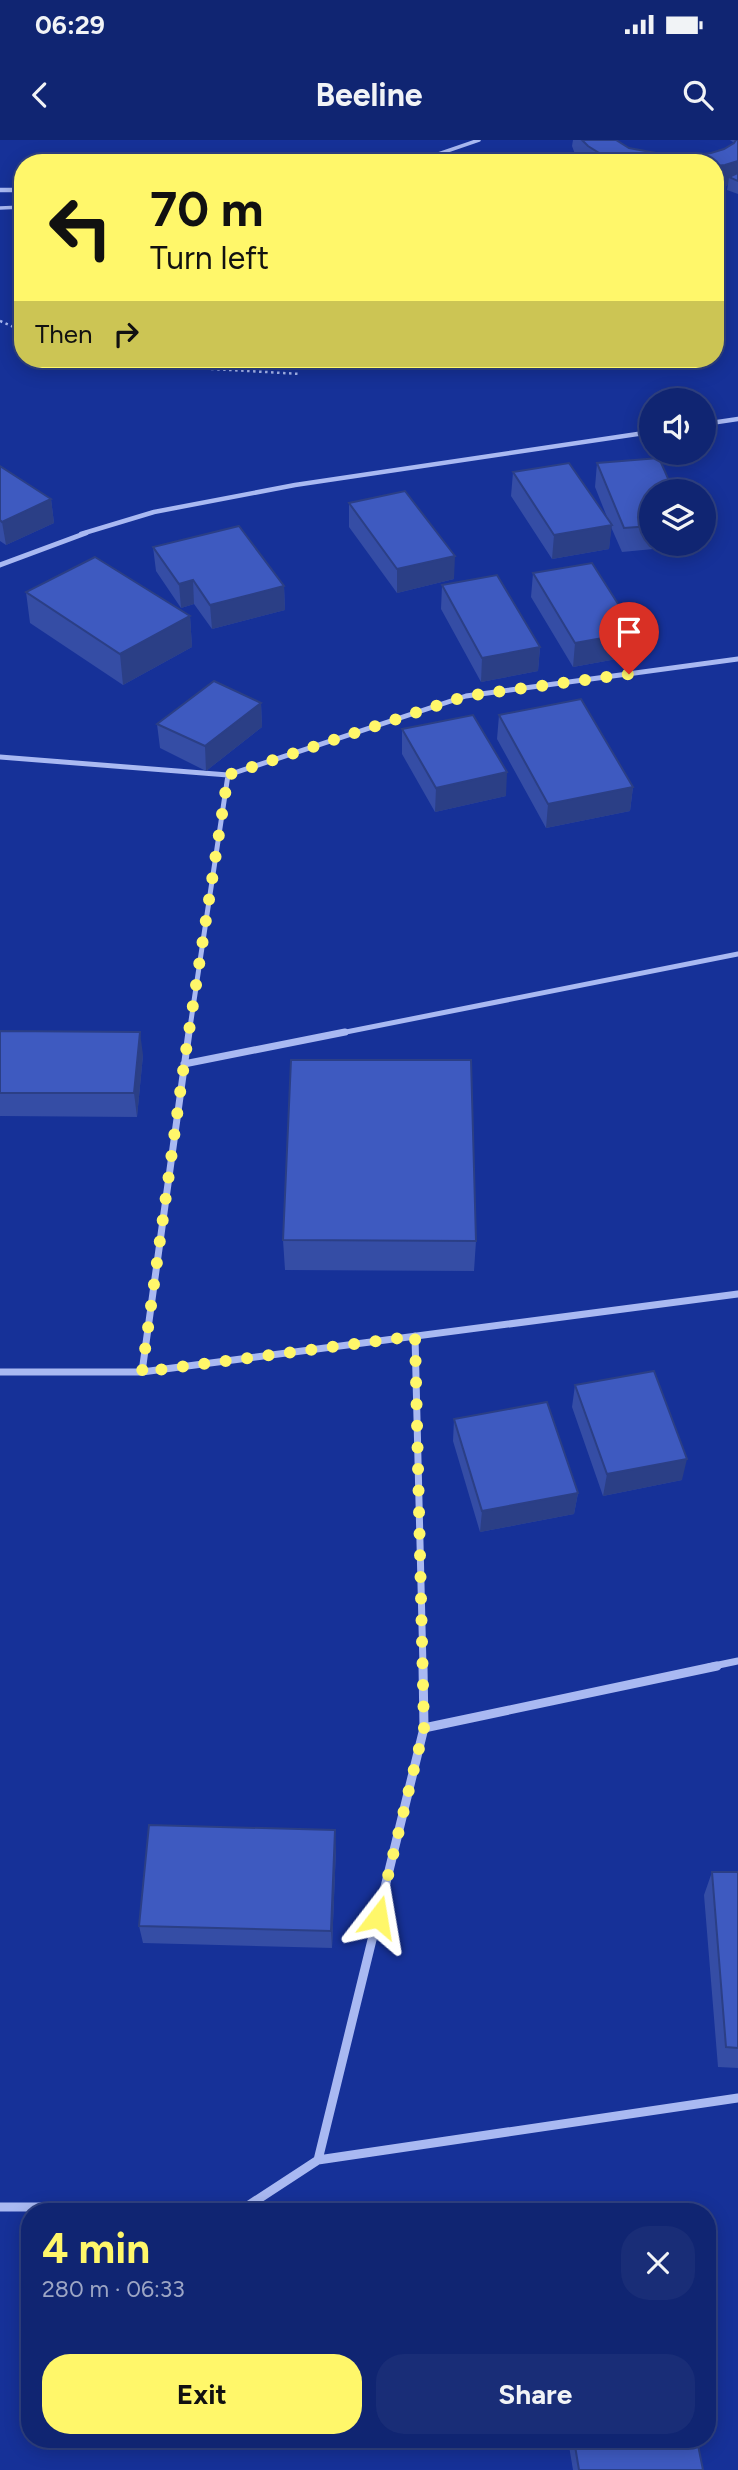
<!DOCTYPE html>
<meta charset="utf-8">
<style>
:root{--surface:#102572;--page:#192d77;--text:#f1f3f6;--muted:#9ca5c4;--line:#304284;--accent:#fff76a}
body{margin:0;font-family:Figtree,sans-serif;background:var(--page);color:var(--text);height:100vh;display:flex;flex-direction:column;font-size:26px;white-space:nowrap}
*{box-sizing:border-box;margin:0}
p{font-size:23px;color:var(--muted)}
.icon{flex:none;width:38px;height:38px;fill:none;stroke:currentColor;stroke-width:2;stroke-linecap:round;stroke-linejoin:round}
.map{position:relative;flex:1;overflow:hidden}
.details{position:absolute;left:21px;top:2063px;width:695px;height:245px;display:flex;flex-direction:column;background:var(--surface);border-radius:28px;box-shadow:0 4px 18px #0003,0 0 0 2px var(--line)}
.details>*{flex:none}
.hud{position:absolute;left:14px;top:14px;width:710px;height:214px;border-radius:28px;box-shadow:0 4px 18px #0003,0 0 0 2px var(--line);background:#fff76a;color:#111;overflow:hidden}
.tools{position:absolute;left:639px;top:248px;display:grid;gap:14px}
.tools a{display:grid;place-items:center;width:77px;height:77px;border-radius:50%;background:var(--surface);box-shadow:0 4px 18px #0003,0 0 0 2px var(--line);font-size:35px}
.pin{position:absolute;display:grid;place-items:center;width:60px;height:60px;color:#fff;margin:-72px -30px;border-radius:50% 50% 50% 0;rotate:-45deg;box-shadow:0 0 7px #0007}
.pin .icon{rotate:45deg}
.me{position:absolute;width:77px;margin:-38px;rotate:14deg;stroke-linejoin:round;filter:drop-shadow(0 0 5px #0008)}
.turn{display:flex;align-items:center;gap:24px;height:147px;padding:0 21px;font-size:32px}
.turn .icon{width:91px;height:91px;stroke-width:2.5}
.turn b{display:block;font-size:49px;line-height:60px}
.then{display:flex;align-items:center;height:66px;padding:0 21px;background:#0003;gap:14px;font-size:26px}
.round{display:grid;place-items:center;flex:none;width:74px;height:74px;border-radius:28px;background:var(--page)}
.headline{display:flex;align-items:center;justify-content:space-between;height:119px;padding:0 21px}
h1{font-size:42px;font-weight:700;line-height:52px;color:var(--accent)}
.button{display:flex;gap:14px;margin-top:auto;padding:14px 21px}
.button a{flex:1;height:80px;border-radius:28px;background:var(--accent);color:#111;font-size:28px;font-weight:700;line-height:80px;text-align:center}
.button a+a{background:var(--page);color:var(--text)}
.status{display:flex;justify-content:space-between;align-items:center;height:49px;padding:0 35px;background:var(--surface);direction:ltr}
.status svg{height:19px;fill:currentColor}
header{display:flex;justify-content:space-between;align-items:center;height:91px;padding:0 21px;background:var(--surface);font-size:32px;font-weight:700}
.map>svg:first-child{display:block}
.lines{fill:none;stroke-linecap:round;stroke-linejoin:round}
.path{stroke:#a9b9f2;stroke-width:2.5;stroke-dasharray:2.5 3.5;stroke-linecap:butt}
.service{stroke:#a9b9f2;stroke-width:3.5}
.minor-far3{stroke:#a9b9f2;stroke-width:4.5}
.minor-far2{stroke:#a9b9f2;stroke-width:5}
.minor-far1{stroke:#a9b9f2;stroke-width:7}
.minor{stroke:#a9b9f2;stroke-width:9}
.wall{fill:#354da5}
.shaded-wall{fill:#2b3f86}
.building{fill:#3e5ac0;stroke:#2b3f86;stroke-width:2}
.route{stroke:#fff76a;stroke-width:12;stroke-dasharray:0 21.6}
</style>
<div class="status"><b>06:29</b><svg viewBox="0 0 49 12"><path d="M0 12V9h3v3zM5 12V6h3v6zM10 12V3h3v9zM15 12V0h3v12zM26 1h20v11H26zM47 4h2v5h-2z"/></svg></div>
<header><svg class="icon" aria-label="back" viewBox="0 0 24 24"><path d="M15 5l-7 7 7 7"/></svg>Beeline<svg class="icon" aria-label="search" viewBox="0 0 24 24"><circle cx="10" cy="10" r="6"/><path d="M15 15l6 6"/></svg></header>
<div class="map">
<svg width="738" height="2330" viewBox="0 0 738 2330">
<rect width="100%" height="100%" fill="#163198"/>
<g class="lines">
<!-- path -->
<path class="path" d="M0,181L23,191
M128,219L159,226L301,234"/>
<!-- service -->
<path class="service" d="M412,23L479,0
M0,68L23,67"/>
<!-- minor-far3 -->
<path class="minor-far3" d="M0,50H23
M704,284L738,279
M81,394L154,372L295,345L651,292"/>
<!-- minor-far2 -->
<path class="minor-far2" d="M0,425L86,393
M0,617L228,635L466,556L738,519
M189,894L228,635
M336,894L738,814"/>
<!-- minor-far1 -->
<path class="minor-far1" d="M184,924L345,892
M415,1196L423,1527
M0,1232H142L738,1154
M142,1232L189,892
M709,1527L738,1521"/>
<!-- minor -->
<path class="minor" d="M423,1526L424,1588
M318,2020L424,1588L717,1526
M0,2067H246L318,2020L738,1958"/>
</g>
<!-- wall -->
<path class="wall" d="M573,0H616L629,8L678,17L711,13L724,9L734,3L730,0H738V54L727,50L728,45L722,47L716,23H581L576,17L572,6Z
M597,323L651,352V404H685V406L622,412L611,387L609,409L552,419L511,356L513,332L609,382L595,347Z
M0,326L51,359L54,383L6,405L0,401Z
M349,363L454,439L397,453L349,387Z
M153,407L284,446L285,470L212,489L194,464L181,468L156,431Z
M533,433L633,516L573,527L531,457Z
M442,445L540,507L538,531L481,542L441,469Z
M26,452L190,476L192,507L123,545L30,483Z
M261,563L262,587L206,631L160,608L157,584Z
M499,575L633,647L630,671L546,688L497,599Z
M402,589L506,656L435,672L402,614Z
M0,891L143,915L137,977L0,976Z
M283,1100L476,1101L474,1131L285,1130Z
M575,1245L682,1340L603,1356L572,1267Z
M454,1279L578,1353L574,1374L480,1392L453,1301Z
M336,1708L332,1808L143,1803L139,1786Z
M712,1732H738V1928L718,1927L704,1755Z
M568,2300H697L703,2330H573Z"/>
<!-- shaded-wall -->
<path class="shaded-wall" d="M738,21V41L729,37L728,45L716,48V26Z
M51,359L54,383L6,405L2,382Z
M612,385L609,409L552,419L554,395Z
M455,416L454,439L397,453V429Z
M193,440L194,464L181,468L179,444Z
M284,446L285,470L212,489L210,465Z
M190,476L192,507L123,545L120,514Z
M636,492L633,516L573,527L575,503Z
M540,507L538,531L481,542L482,518Z
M261,563L262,587L206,631L205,606Z
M507,632L506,656L435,672L436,648Z
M633,647L630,671L546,688L548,664Z
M140,892L143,915L137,977L134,953Z
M687,1319L682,1340L603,1356L607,1334Z
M578,1353L574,1374L480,1392L482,1371Z
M335,1690L336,1708L332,1808L331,1791Z"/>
<!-- building -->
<path class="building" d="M582,0H616L629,8L678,17L711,13L724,9L734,3L736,0H738V21L725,25L716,26V23H631L604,16L588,6Z
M738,33V41L729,37Z
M659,318L674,352H651V386L624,388L597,323Z
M569,323L612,385L554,395L513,332Z
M0,326L51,359L2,382L0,380Z
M405,351L455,416L397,429L349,363Z
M239,386L284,446L210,465L193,440L179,444L153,407Z
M95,417L190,476L120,514L26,452Z
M592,423L636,492L575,503L533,433Z
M497,435L540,507L482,518L442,445Z
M214,541L261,563L205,606L157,584Z
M581,559L633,647L548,664L499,575Z
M473,575L507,632L436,648L402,589Z
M0,891L140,892L134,953H0Z
M291,920H471L476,1101L283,1100Z
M654,1231L687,1319L607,1334L575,1245Z
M547,1262L578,1353L482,1371L454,1279Z
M149,1685L335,1690L331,1791L139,1786Z
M712,1732H738V1908L726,1907Z
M574,2300H697L703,2330H579Z"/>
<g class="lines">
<!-- route -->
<path class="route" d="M378,1777L424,1588L415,1196L142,1232L184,924L228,635L466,556L629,534"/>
</g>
</svg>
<div class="tools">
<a><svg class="icon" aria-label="sound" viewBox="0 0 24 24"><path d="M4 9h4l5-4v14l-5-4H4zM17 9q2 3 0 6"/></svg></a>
<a><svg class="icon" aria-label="layers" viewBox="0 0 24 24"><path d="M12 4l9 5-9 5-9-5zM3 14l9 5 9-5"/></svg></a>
</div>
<div class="pin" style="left:629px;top:534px;background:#d93025"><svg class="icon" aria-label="arrive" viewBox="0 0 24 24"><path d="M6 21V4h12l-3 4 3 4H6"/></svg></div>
<svg class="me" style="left:378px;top:1777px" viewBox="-20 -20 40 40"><path d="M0-17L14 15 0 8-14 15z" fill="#fff76a" stroke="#fff" stroke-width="4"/></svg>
<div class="hud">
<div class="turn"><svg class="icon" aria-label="left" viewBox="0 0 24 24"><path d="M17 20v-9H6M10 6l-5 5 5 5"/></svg><div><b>70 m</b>Turn left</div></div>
<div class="then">Then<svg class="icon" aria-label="right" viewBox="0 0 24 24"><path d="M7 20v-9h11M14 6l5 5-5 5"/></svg></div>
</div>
<section class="details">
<div class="headline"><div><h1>4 min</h1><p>280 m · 06:33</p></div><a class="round"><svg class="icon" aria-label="close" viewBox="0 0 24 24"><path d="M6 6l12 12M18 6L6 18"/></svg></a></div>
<div class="button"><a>Exit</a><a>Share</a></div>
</section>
</div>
